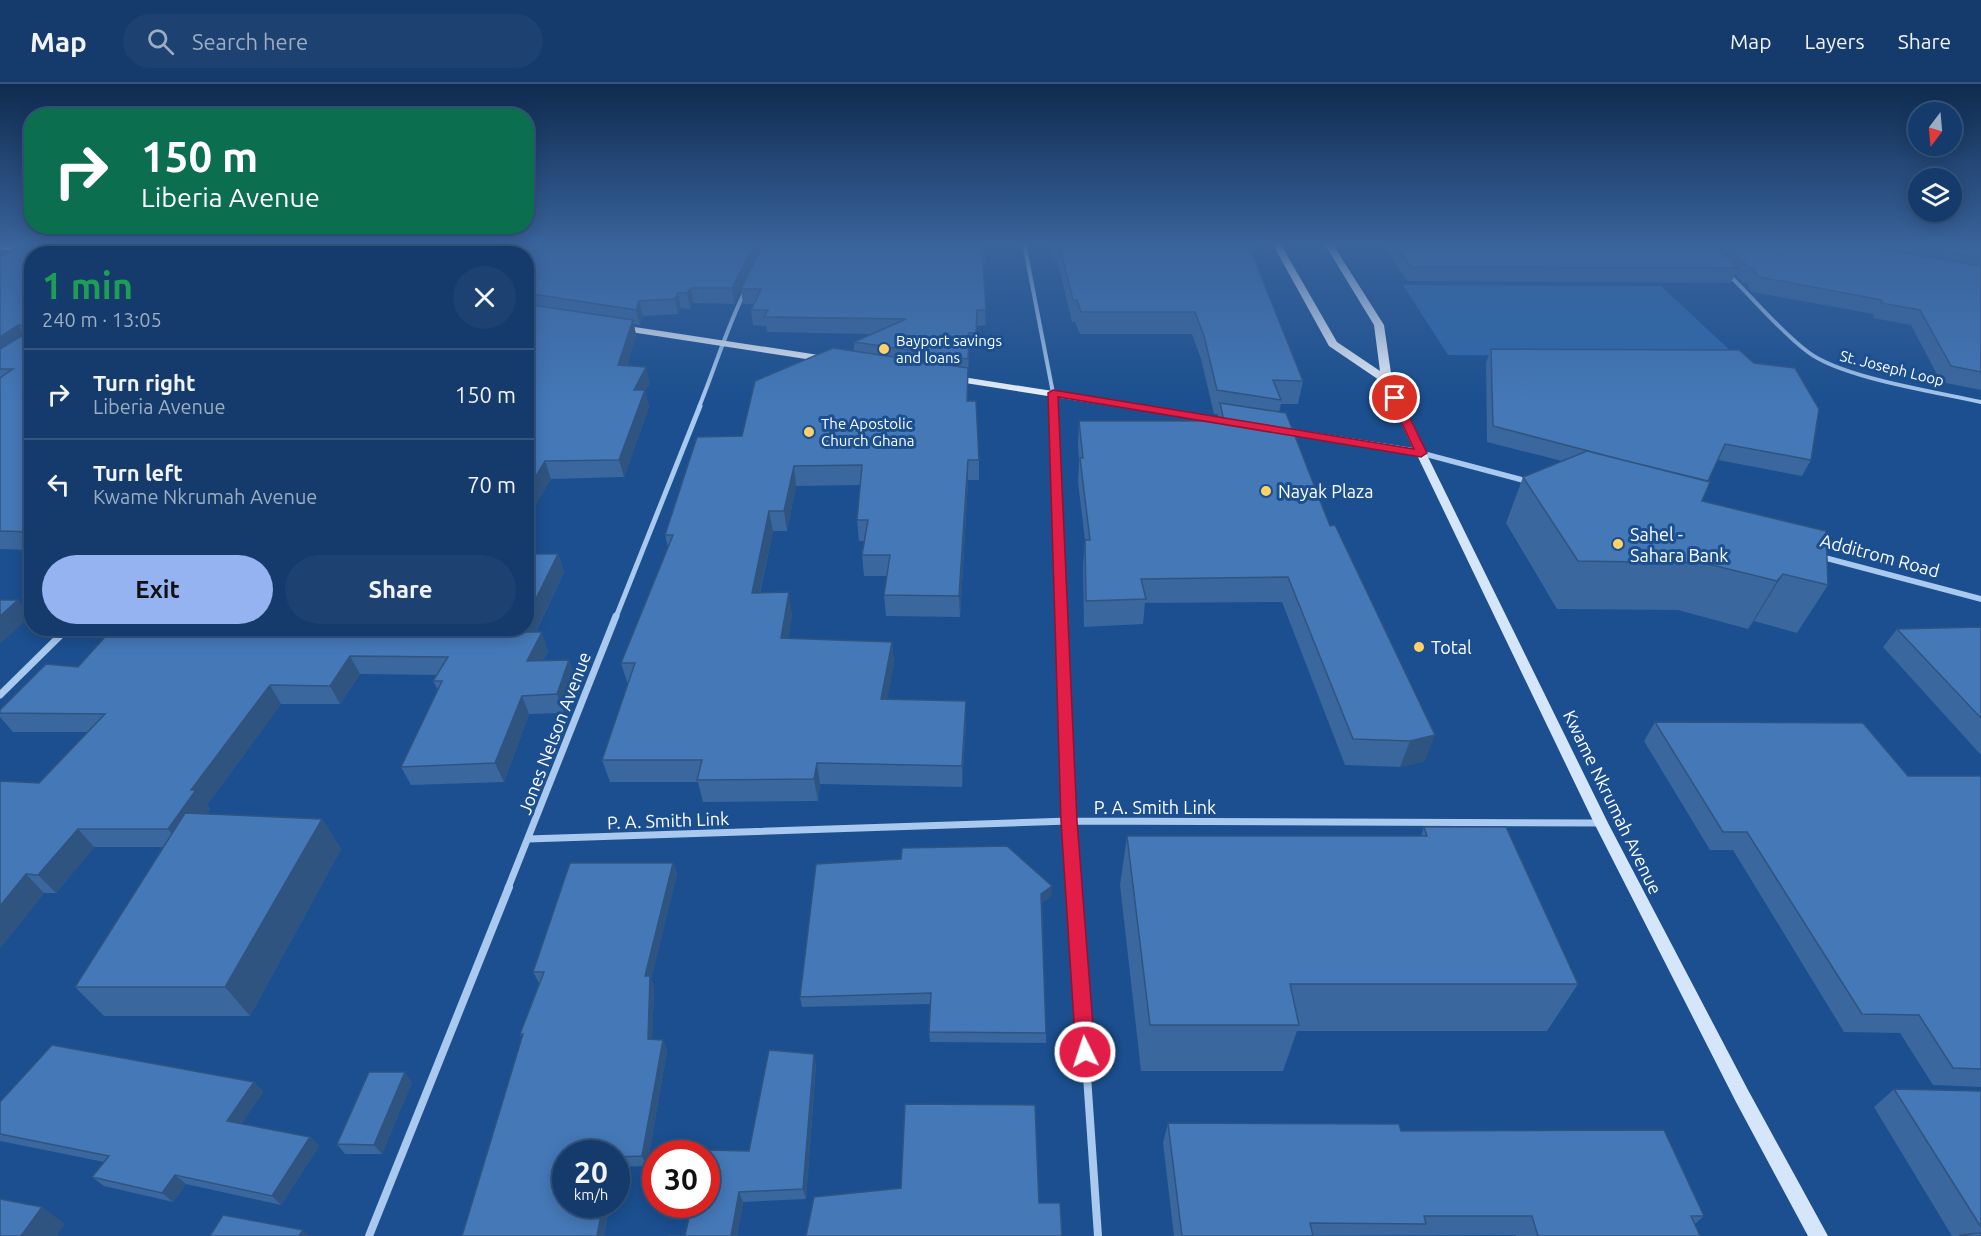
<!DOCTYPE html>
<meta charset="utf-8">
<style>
:root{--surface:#143b6b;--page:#1d4271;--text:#f1f3f6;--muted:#9dadc1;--line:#33557e;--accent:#95b2f1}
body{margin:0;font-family:Ubuntu,sans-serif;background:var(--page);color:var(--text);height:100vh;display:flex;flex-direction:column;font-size:22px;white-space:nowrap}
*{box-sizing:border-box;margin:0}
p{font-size:20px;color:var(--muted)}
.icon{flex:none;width:33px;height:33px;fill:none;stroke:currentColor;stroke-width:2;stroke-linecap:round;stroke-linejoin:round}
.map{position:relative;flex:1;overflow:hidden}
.drawer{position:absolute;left:24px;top:162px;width:510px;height:390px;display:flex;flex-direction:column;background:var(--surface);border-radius:24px;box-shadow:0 3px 15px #0003,0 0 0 2px var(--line)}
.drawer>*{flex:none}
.guide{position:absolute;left:24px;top:24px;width:510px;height:126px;border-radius:24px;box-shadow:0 3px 15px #0003,0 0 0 2px var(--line);background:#0b6e4f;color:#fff;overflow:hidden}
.needle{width:39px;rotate:196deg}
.fabs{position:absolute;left:1908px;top:18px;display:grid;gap:12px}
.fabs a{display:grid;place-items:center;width:54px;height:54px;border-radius:50%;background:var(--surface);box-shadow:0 3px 15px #0003,0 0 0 2px var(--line);font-size:30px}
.speed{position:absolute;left:552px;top:1056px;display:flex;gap:12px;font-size:30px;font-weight:700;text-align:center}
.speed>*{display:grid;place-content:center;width:78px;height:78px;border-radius:50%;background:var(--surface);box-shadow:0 3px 15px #0003,0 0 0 2px var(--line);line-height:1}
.speed small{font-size:15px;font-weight:400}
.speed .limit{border:9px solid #d22;background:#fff;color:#111}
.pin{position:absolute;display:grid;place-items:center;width:51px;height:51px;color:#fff;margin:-26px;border:3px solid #fff;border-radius:50%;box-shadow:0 2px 6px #0007}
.me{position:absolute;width:66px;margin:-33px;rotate:356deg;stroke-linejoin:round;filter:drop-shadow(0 0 4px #0008)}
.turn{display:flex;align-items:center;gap:21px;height:126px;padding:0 18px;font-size:27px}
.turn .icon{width:78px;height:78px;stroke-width:2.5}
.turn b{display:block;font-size:42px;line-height:51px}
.round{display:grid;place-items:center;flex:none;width:63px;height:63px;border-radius:32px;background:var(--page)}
.head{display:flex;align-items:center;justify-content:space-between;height:102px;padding:0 18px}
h1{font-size:36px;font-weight:600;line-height:45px;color:#1e9e55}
.action{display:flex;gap:12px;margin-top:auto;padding:12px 18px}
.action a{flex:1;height:69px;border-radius:36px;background:var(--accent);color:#111;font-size:24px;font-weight:600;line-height:69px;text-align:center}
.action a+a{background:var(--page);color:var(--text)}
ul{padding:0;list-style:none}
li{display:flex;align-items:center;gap:18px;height:90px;padding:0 18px;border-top:2px solid var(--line)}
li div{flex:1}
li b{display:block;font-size:22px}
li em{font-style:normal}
header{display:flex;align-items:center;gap:36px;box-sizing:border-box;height:84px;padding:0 30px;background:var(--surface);border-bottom:2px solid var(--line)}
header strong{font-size:28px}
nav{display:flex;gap:33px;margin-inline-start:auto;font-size:21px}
.search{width:420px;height:54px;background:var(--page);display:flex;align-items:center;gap:15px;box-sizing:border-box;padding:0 21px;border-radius:33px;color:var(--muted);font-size:22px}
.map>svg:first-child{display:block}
.green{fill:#2e69ad}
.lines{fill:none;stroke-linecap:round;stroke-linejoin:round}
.minor-far3{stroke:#a9c9ee;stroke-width:4}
.minor-far2{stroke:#a9c9ee;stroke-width:5}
.minor-far1{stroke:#a9c9ee;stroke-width:7}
.minor{stroke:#a9c9ee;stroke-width:8}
.tertiary{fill:#a9c9ee;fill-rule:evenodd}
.secondary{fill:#d6e6fa;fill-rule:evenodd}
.primary{fill:#f0f6ff;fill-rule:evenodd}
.wall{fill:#3a679d}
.shaded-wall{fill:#305480}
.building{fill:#4478b7;stroke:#305480;stroke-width:1.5}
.route{fill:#e11d48;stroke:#92132f;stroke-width:1.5}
.poi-dot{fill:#ffd166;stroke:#1b4f8f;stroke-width:2}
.labels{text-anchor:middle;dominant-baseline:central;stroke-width:6;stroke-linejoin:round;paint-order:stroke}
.far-poi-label{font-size:15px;fill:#fff;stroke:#1b4f8f;text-anchor:start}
.far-street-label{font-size:15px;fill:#fff;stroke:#1b4f8f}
.poi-label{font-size:18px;fill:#fff;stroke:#1b4f8f;text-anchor:start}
.street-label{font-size:18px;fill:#fff;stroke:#1b4f8f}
</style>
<header>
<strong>Map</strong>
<div class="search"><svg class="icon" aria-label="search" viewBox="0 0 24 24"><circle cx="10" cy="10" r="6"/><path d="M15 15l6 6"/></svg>Search here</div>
<nav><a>Map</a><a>Layers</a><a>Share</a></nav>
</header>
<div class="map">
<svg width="1981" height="1152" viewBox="0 0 1981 1152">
<rect width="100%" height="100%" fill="#1b4f8f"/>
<!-- green -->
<path class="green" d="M1403,201L1661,202L1737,273L1448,271Z"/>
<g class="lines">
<!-- minor-far3 -->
<path class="minor-far3" d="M1024,159L1053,309L1054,323
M1729,191C1754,215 1781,248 1808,268C1842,294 1937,308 1981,318
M699,323C715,284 727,243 746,205"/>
<!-- minor-far2 -->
<path class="minor-far2" d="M1053,322L1061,533
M616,533L700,322"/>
<!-- minor-far1 -->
<path class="minor-far1" d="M1061,532L1074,804
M0,611L68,544
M528,755L1069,737L1601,739
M508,804L616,532"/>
<!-- minor -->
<path class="minor" d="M1074,803L1098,1152
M369,1152L509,803"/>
<!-- tertiary -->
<path class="tertiary" d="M1418,367H1424L1537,397L1538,399L1537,401H1531L1418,371Z
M1814,468L1981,512V518L1811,473L1809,471L1811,469Z"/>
<!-- secondary -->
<path class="secondary" d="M181,159H188L175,170H167Z
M1421,366L1426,369L1608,739L1748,1006L1828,1152H1808L1736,1018L1594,739L1416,369Z"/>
<!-- primary -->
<path class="primary" d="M0,159L55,167L59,170H33L0,165Z
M1272,159H1280L1337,258L1380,287L1374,241L1324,159H1332L1384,241L1392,296L1427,369L1425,372L1269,347L1267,345L1273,342L1413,364L1382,298L1329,262Z
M615,240L832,273L837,276L832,279L611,245V241Z
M950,291L1238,336L1244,339L1238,342L946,296L945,294Z"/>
</g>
<!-- wall -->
<path class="wall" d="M985,159V181H983L986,241L977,242V265H969L968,291V317L979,376V396H968L960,533L886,532L884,511L887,492H864L862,471L864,457H859L857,436L860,401L796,402L787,447H773L760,509L792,530L788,554L892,558L894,579L887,615L966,639L962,703L820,700L818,717L703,718L698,698H610L602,676L628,601L621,579L668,463L665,451L742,352L854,267V258L871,250L767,248L766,242L753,241L751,226L754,220H743L741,206L734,220L693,219L690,225L681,224L678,230L643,232L640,241L634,240L636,251L627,282L650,299L645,307L649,323L624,393L551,395L526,437V170Z
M1052,159H1248L1303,297L1298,320H1281L1279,328L1330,442L1425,677L1400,683L1345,681L1282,518L1145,519L1143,540L1084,543L1083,481L1085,456L1078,398L1079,376L1078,360L1079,337H1217L1218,330H1214L1201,275L1192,250H1080L1075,238H1072L1057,175H1054Z
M1382,159H1981V306L1941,298L1911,241L1873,234L1874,230L1752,208L1748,203V199H1743L1735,190L1731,199L1407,197Z
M32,170V466L0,465V172Z
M1491,265L1811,376L1802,392L1718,376L1708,397L1702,417L1828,501L1797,549L1754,537L1748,545L1678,526L1557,525L1506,439L1523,393L1562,377L1487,358L1486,279Z
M536,470H558L564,488L536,548L548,567L543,577L569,576L575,595L564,629L529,630L504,698L411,701L401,683L438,606L433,597L437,591L360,590L340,620H281L207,721L210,725L206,730L322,735L341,765L250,932H104L75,903L164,763H94L56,809H44L0,864V697L39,699L88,648H13L0,633V626L78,583Z
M1981,543V671L1883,563L1897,545Z
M1655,638L1908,692H1981V1003L1933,1001L1900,949L1844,948L1733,766H1710L1644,657Z
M1424,743L1578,900L1547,947H1297L1283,987H1141L1120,801L1127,752H1421Z
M570,779H673L677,790L651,895L654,903L652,955L663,956L667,967L647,1082L616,1083V1070H566V1120H610L604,1152H462L522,953L520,950L539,899L533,888Z
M1051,812L1042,819L1046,949V959L930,958L929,948L930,920L802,923L800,913Z
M816,980L806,1115L743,1118L737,1152H668H685Z
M254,998L263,1008L241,1040L310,1053L319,1062L281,1121L186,1100L173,1118L104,1102L92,1093L104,1078L0,1057V1018Z
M412,998L382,1070H345L337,1060Z
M1894,1005L1981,1007V1152H1952L1874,1023Z
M1168,1039L1401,1047L1704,1132L1695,1140L1700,1152H1516V1151L1174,1152L1163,1059Z"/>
<!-- shaded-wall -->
<path class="shaded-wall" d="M117,159H149L131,170H100Z
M755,159H764L734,220L732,204Z
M691,204L693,219L690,225L687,209Z
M678,209L681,224L678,230L675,215Z
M639,217L643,232L640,241L636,226Z
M633,236L636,251L622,298L618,281Z
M18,241L28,257L0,275V253Z
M646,283L650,299L645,307L649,323L624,393L619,376L634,306Z
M968,376V396L960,533L959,512Z
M545,377L551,395L526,437V409Z
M794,382L796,402L787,447L784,427Z
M769,427L773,447L755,530L752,509Z
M534,463L540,481L530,470Z
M558,470L564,488L527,566L520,548L522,544H526V535Z
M1783,490L1754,537L1748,545L1777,497Z
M789,508L792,530L785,575L781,554Z
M18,516L31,532L0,560V532Z
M542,548L548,567L534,596L527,577Z
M892,558L894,579L883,637L881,615Z
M350,572L360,590L340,620L330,602Z
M569,576L575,595L564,629L557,610Z
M270,601L281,620L207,721L210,725L183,763L168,745L191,706Z
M522,612L529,630L504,698L495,679Z
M966,617V639L962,703V682Z
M1435,651L1425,677L1400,683L1410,657Z
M817,679L820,700L818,717L814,695Z
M322,735L341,765L250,932L225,903Z
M78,745L94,763L56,809L38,791Z
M673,779L677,790L651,895L654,903L652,966L648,955L645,892Z
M26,790L44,809L0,864V822Z
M1052,802L1051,812L1041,820V810Z
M663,956L667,967L647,1082L642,1072Z
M814,970L816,980L806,1115L803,1105Z
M405,988L412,998L382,1070L374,1061Z
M254,998L263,1008L237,1047L227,1037Z
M310,1053L319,1062L281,1121L272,1112Z
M175,1091L186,1100L173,1118L162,1109Z
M739,1108L743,1118L737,1152H731Z
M603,1120H610L604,1152H597Z
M42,1123L65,1140L57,1152H21Z
M303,1146L309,1152H299Z"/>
<!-- building -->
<path class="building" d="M24,159H117L100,170H32V448L0,447V294L13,285H0V265L23,251L24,242L18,241L0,253V172Z
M196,159L449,160L755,159L732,204H691L687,209H678L675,215L639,217L636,226L526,209V204L529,201H526V170H201Z
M764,159H985V166H982L986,226H977L976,249H969L968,275L854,258L906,235L764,233L768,226H751L761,205H741Z
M1059,159H1248L1303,297L1273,296L1281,316L1217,306L1204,252L1195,228H1081L1077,216H1073Z
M1394,159H1714L1738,184L1411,183Z
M1725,159H1846L1981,182V288L1951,282L1920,226L1881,219L1882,216L1759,193L1755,189V185H1750Z
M1893,159H1981V174Z
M526,220L633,236L618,281L646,283L634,306H645L619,376L545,377L526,409Z
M833,264L968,284L967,317H976L979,376H968L959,512L884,511L890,471H862L868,436H857L862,381L794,382L784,427H769L752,509L789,508L781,554L892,558L881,615L966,617L962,682L817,679L814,695L697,696L702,676H602L635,579H621L673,451H665L697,353L742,352L755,297Z
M1491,265L1739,266L1754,279L1795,284L1819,325L1811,376L1725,360L1708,397L1623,376L1493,342Z
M1220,319L1286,329L1330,442L1335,441L1435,651L1410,657L1353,655L1288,493L1141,495L1146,515L1086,517L1085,456H1090L1080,374H1083L1079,337H1224Z
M1587,367L1710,398L1702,417L1826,447L1828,501L1783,490L1777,497L1704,479L1578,477L1523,393Z
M526,463H534L530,470H558L526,535Z
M0,516H18L0,532Z
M1981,543V634L1897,545Z
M113,544H522L520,548H542L527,577L569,576L557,610L522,612L495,679L401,683L442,597H433L448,573L350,572L330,602L270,601L191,706H196L168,745H78L38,791L26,790L0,822V697L39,699L105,630L0,629V626L46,580L78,583Z
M1655,638L1863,639L1908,692H1981V985L1953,984L1919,931L1862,930L1747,748H1723Z
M185,729L322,735L225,903H75Z
M1424,743H1506L1578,900H1290L1299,941H1150L1127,752H1427Z
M1007,762L1052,802L1041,810L1046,949L929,948L931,909L800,913L816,780L901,775L902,764Z
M570,779H673L645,892H650L648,955L663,956L642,1072L616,1073V1070H566V1120H603L597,1152H462L523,950H520L544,888H533Z
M52,961L254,998L227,1037L310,1053L272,1112L175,1091L162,1109L92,1093L109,1072L0,1050V1018Z
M769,966L814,970L803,1105L739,1108L731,1152H668H685L692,1120H706V1070H703V1066L749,1067Z
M369,988H405L374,1061L337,1060Z
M1894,1005L1981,1007V1143Z
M905,1020L1035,1021L1039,1119H1060L1062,1152H806L814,1113L901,1104Z
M1168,1039L1399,1040L1401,1047L1664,1046L1704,1132H1691L1700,1152H1538L1532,1132H1424L1426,1140L1310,1139L1313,1152H1182Z
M0,1115L42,1123L21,1152H0Z
M223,1131L303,1146L299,1152H210Z
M1981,1149V1152H1961L1960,1151Z"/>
<!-- sky -->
<linearGradient id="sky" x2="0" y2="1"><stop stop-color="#0f2b4f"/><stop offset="0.5" stop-color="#39639b"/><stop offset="1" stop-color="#39639b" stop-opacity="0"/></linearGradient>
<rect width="1981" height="320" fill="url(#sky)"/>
<!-- route -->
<path class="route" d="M1053,306L1414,365L1390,314L1395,311L1400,314L1427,369L1421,373L1058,313L1077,737L1095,968L1092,974L1085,977L1078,974L1076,968L1061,737L1048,309Z"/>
<!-- markers -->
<g class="poi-dot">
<circle cx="884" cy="265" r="6"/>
<circle cx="809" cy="348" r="6"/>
<circle cx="1266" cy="407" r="6"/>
<circle cx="1618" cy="460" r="6"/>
<circle cx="1419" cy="563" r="6"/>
</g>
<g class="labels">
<!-- far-poi labels -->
<g class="far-poi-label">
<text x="896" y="256">Bayport savings<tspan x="896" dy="17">and loans</tspan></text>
<text x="821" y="339">The Apostolic<tspan x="821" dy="17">Church Ghana</tspan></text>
</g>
<!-- far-street labels -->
<g class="far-street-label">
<text transform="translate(1892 284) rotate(14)">St. Joseph Loop</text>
</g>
<!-- poi labels -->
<g class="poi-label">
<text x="1278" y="407">Nayak Plaza</text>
<text x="1630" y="450">Sahel -<tspan x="1630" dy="21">Sahara Bank</tspan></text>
<text x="1431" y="563">Total</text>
</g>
<!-- street labels -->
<g class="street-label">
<text transform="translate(1880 471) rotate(15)">Additrom Road</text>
<text transform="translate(554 649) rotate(-69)">Jones Nelson Avenue</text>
<text transform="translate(1613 718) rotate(64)">Kwame Nkrumah Avenue</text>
<text x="1155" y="723">P. A. Smith Link</text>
<text transform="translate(668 736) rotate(-2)">P. A. Smith Link</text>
</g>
</g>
</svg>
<div class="fabs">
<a><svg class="needle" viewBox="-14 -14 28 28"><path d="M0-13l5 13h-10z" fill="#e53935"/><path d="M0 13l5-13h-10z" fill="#9dadc1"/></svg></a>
<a><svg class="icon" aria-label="layers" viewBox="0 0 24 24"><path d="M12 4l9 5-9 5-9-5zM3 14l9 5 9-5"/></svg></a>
</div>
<div class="speed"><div>20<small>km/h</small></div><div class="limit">30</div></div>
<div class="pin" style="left:1395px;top:314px;background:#d93025"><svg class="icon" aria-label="arrive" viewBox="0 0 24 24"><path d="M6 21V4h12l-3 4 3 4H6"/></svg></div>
<svg class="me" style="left:1085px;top:968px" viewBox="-20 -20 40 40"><circle r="17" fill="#e11d48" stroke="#fff" stroke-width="3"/><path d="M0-11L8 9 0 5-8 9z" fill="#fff"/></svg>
<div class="guide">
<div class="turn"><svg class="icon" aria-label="right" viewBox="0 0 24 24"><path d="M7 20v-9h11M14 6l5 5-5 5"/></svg><div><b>150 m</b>Liberia Avenue</div></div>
</div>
<section class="drawer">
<div class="head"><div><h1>1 min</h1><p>240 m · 13:05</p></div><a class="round"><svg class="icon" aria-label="close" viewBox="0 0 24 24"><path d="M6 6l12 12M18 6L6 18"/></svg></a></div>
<ul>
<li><svg class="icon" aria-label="right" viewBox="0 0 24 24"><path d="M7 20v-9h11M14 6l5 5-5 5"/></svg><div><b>Turn right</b><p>Liberia Avenue</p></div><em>150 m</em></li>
<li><svg class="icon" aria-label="left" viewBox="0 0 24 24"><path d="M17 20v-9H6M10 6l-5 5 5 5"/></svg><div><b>Turn left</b><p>Kwame Nkrumah Avenue</p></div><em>70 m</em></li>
</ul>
<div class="action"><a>Exit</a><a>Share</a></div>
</section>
</div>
